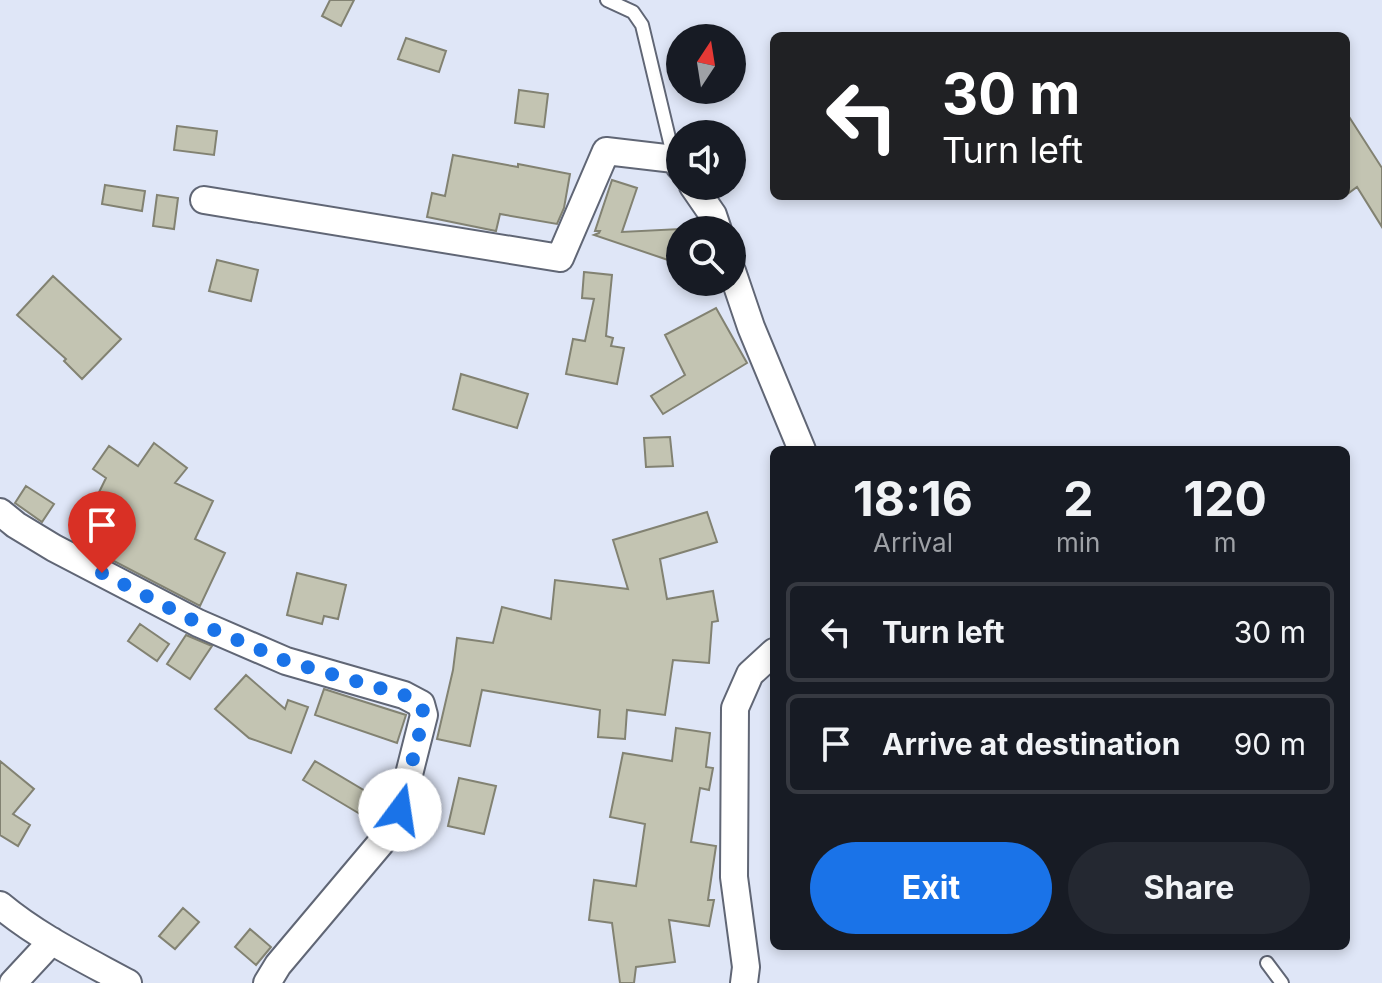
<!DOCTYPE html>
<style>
:root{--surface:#171b24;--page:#242831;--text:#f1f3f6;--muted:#9ea1a6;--line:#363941;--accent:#1a73e8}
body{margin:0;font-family:Inter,sans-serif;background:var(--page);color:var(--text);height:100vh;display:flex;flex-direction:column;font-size:30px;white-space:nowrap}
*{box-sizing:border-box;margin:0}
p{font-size:26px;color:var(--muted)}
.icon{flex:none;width:44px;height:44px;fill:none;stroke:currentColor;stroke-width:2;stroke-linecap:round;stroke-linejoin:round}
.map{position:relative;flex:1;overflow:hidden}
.panel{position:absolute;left:770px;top:446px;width:580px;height:504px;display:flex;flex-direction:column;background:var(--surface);border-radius:12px;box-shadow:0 4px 12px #0003}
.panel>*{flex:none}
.top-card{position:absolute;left:770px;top:32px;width:580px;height:168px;border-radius:12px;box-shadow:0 4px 12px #0003;background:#202124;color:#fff;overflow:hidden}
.needle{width:52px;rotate:12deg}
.controls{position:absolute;left:666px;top:24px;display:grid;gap:16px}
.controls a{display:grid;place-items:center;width:80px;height:80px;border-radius:50%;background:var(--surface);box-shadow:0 4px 12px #0003;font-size:40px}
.pin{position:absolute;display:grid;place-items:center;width:68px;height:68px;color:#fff;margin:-82px -34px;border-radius:50% 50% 50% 0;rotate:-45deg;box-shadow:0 0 8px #0007}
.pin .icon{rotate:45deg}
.me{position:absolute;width:88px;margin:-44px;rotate:14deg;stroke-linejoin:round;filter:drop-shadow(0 0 6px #0008)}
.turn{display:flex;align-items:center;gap:28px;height:168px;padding:0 40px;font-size:36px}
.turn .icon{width:104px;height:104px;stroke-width:2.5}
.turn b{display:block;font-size:56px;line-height:68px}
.eta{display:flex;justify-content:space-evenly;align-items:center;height:136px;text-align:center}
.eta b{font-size:48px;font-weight:700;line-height:56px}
.action{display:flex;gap:16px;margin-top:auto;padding:16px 40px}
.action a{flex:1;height:92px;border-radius:48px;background:var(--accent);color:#fff;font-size:32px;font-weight:700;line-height:92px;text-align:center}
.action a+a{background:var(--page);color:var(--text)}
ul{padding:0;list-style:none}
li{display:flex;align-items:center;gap:24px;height:100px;margin:0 16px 12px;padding:0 24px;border:4px solid var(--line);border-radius:12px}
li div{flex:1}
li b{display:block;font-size:30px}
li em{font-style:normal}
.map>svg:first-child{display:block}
.building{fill:#c3c4b2;stroke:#828272;stroke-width:2}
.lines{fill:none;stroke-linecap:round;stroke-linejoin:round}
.lane-casing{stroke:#606675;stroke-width:16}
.street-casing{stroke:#606675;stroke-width:30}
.lane{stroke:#fff;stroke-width:12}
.street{stroke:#fff;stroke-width:26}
.route{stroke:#1a73e8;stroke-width:14;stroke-dasharray:0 25.2}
</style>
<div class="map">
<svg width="1382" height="983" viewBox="0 0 1382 983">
<rect width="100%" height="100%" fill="#dfe6f7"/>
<!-- building -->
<path class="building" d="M330,0H354L341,26L322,16Z
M406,38L446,51L439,72L398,59Z
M519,90L548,94L544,127L515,123Z
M1346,112L1382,168V227L1357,187L1346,195Z
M177,126L217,131L214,155L174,150Z
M453,155L518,167V164L570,174L564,208L557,224L500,214L496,231L427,217L432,193L445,196Z
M612,180L637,188L622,232L680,229V264L594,235L599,233L600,231H595Z
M105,185L145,191L142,211L102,204Z
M157,195L178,198L174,229L153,226Z
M217,260L258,270L251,301L209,291Z
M584,272L612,275L606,336L613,338L611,346L624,348L617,384L566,374L573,339L585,341L594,299L582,298Z
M53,276L121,339L82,379L64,361L66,359L17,315Z
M716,308L747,363L663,414L651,396L685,375L665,335Z
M461,374L528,394L517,428L453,409Z
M670,437L673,466L646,467L644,438Z
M154,443L187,468L175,483L213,501L195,539L225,553L200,606L108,558L111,551L94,542L99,533L83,525L106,478L93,469L109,446L138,466Z
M26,486L54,504L42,522L15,503Z
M707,512L717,542L660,559L667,599L713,591L718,621L712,622L709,663L673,660L665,715L627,710L625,739L598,737L600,710L482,690L470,746L437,739L453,670L457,638L493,643L502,607L551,619L555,580L628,589L613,540Z
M297,573L346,585L338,619L324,616L322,624L287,615Z
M140,624L169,644L157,661L128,641Z
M186,635L212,646L190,679L167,664Z
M246,675L285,709L288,700L308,707L291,753L249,738L215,709Z
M324,689L406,715L397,743L315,715Z
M676,728L710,733L706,767L713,768L709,790L700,788L691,842L716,846L708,900H714L709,926L669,920L675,962L636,967L634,983H620L612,923L589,920L594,880L636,886L645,824L610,817L623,753L672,761Z
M0,761L34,789L13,814L30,825L18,846L0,835Z
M315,761L377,798L365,817L303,780Z
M459,778L496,786L484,834L448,826Z
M183,908L199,922L175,949L159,936Z
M250,929L271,947L256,965L235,947Z"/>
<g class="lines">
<!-- lane casing -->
<g class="lane-casing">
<path id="lane" d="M607,0L633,12L642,25L674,159
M1267,963L1282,983"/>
</g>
<!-- street casing -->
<g class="street-casing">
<path id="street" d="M693,186L713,215L718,230
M204,200L560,258L606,151L674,159L680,167
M732,271L751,327L802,450
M0,512L16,525L54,548L198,623L286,661L404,695L421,704L424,715L400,810L390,832L278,965L267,983
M0,905C38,937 84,959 128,983
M13,983L52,941
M744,983L746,967L734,877L735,708L750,674L774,652"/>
</g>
<!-- lane -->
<use href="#lane" class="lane"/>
<!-- street -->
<use href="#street" class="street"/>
</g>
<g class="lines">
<!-- route -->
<path class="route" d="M102,573L198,623L286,661L404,695L421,704L424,715L400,810"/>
</g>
</svg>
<div class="controls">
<a><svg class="needle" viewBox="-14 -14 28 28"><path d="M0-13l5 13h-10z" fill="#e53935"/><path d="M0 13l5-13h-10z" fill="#9ea1a6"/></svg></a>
<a><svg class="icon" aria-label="sound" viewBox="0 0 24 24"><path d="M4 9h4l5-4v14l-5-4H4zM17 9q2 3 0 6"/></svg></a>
<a><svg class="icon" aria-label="search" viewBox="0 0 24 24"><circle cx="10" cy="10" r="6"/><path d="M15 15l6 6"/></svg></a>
</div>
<div class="pin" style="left:102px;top:573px;background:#d93025"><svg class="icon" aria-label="arrive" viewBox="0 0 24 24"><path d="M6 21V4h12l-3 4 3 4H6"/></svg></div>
<svg class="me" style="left:400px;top:810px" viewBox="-20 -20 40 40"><circle r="19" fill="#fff"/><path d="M0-13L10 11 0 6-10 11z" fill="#1a73e8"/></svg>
<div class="top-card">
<div class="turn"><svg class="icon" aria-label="left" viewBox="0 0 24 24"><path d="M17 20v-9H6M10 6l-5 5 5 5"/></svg><div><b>30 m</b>Turn left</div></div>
</div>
<section class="panel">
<div class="eta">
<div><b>18:16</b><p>Arrival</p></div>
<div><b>2</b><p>min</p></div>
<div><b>120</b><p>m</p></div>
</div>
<ul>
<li><svg class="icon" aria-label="left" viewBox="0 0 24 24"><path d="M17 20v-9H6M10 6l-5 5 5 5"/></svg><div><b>Turn left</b></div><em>30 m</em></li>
<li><svg class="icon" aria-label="arrive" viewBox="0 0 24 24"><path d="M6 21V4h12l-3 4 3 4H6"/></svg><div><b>Arrive at destination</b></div><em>90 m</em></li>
</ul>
<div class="action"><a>Exit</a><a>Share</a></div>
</section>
</div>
